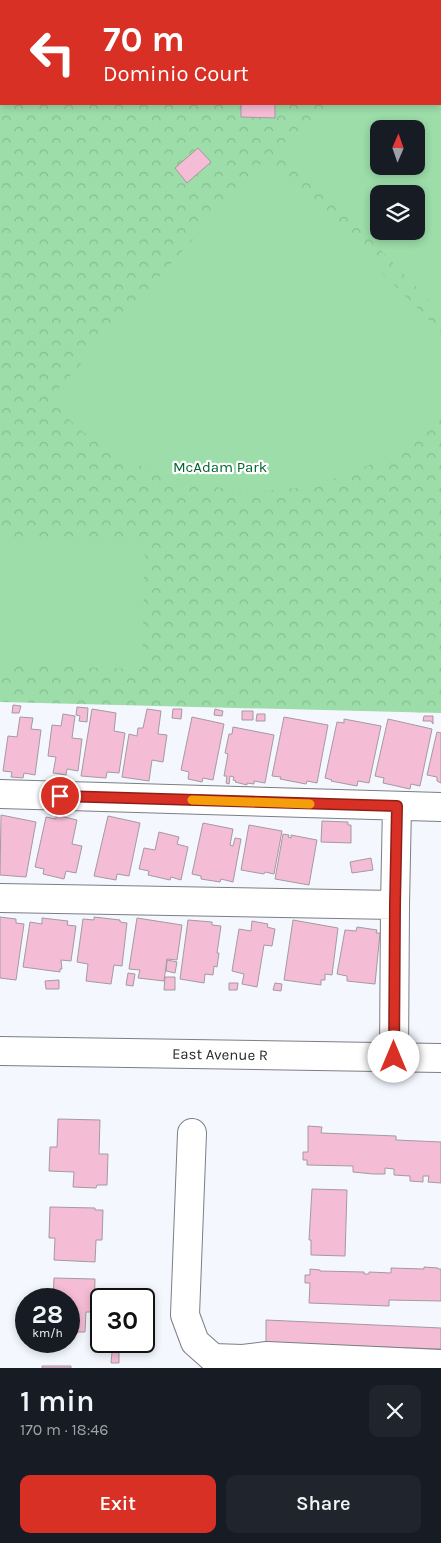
<!DOCTYPE html>
<meta charset="utf-8">
<style>
:root{--surface:#171b24;--page:#20242c;--text:#f1f3f6;--muted:#9ea1a6;--accent:#d93025}
body{margin:0;font-family:Karla,sans-serif;background:var(--page);color:var(--text);height:100vh;display:flex;flex-direction:column;font-size:19px;white-space:nowrap}
*{box-sizing:border-box;margin:0}
p{font-size:16px;color:var(--muted)}
.icon{flex:none;width:28px;height:28px;fill:none;stroke:currentColor;stroke-width:2;stroke-linecap:round;stroke-linejoin:round}
.map{position:relative;height:1368px;overflow:hidden}
.drawer{display:flex;flex-direction:column;background:var(--surface);flex:1}
.drawer>*{flex:none}
.hud{position:absolute;left:0px;top:0px;width:441px;height:105px;box-shadow:0 2px 8px #0003;background:#d93025;color:#fff;overflow:hidden}
.needle{width:32px;rotate:2deg}
.controls{position:absolute;left:370px;top:120px;display:grid;gap:10px}
.controls a{display:grid;place-items:center;width:55px;height:55px;border-radius:10px;background:var(--surface);box-shadow:0 2px 8px #0003;font-size:25px}
.speed{position:absolute;left:15px;top:1288px;display:flex;gap:10px;font-size:25px;font-weight:700;text-align:center}
.speed>*{display:grid;place-content:center;width:65px;height:65px;border-radius:50%;background:var(--surface);box-shadow:0 2px 8px #0003;line-height:1}
.speed small{font-size:12px;font-weight:400}
.speed .limit{border:2px solid #111;border-radius:8px;background:#fff;color:#111}
.pin{position:absolute;display:grid;place-items:center;width:42px;height:42px;color:#fff;margin:-21px;border:2px solid #fff;border-radius:50%;box-shadow:0 1px 5px #0007}
.me{position:absolute;width:55px;margin:-28px;rotate:0deg;stroke-linejoin:round;filter:drop-shadow(0 0 4px #0008)}
.turn{display:flex;align-items:center;gap:18px;height:105px;padding:0 20px;font-size:22px}
.turn .icon{width:65px;height:65px;stroke-width:2.5}
.turn b{display:block;font-size:35px;line-height:42px}
.round{display:grid;place-items:center;flex:none;width:52px;height:52px;border-radius:10px;background:var(--page)}
.overview{display:flex;align-items:center;justify-content:space-between;height:85px;padding:0 20px}
h1{font-size:30px;font-weight:600;line-height:38px}
.primary-button{display:flex;gap:10px;margin-top:auto;padding:10px 20px}
.primary-button a{flex:1;height:58px;border-radius:10px;background:var(--accent);color:#fff;font-size:20px;font-weight:600;line-height:58px;text-align:center}
.primary-button a+a{background:var(--page);color:var(--text)}
.map>svg:first-child{display:block}
.park{fill:url(#park-crowns);fill-rule:evenodd}
.garden{fill:#9cdda9;fill-rule:evenodd}
.building{fill:#f4bcd5;stroke:#a39b9e}
.lines{fill:none;stroke-linecap:round;stroke-linejoin:round}
.minor-casing{stroke:#7b7e84;stroke-width:30}
.major-casing{stroke:#7b7e84;stroke-width:30}
.minor{stroke:#fff;stroke-width:28}
.major{stroke:#fff;stroke-width:28}
.route-casing{stroke:#8d1f18;stroke-width:12}
.route{stroke:#d93025;stroke-width:9}
.slow{stroke:#f59e0b;stroke-width:9}
.labels{text-anchor:middle;dominant-baseline:central;stroke-width:4.5;stroke-linejoin:round;paint-order:stroke}
.park-label{font-size:15px;fill:#00652d;stroke:#fff}
.street-label{font-size:15px;fill:#252629;stroke:#fff}
</style>
<div class="map">
<svg width="441" height="1368" viewBox="0 0 441 1368">
<defs>
<pattern id="park-crowns" width="20" height="18" patternUnits="userSpaceOnUse" patternTransform="scale(1.25)"><rect width="20" height="18" fill="#9cdda9"/><path d="M2 6a3 3 0 1 1 6 0M12 15a3 3 0 1 1 6 0" fill="none" stroke="#86be91"/></pattern>
</defs>
<rect width="100%" height="100%" fill="#f5f7ff"/>
<!-- park -->
<path class="park" d="M0,0H441V713L0,702ZM1,1H440V104H1ZM379,129H416V166H379ZM379,194H416V231H379Z"/>
<!-- garden -->
<path class="garden" d="M441,5V313L281,146L329,104H440ZM379,129H416V166H379ZM379,194H416V231H379Z
M267,157L441,332V418L380,461L339,477L298,488L250,492L201,485L163,476L112,453L76,427L50,398Z
M0,538L145,542L142,669L0,665Z"/>
<!-- building -->
<path class="building" d="M241,104H275V118L241,117Z
M198,148L211,162L187,183L175,168Z
M13,705L21,706L19,713H12Z
M77,707L88,708L87,722L79,721L80,716L76,715Z
M92,709L116,713L114,731L125,733L119,773L107,772L106,778L81,776Z
M147,709L161,711L158,734L167,735L163,762L152,760L149,781L122,777L129,734L137,736L138,728H143Z
M173,709H182L181,719L172,718Z
M215,709L223,711L222,716L214,715Z
M242,711H253V720H242Z
M63,714L75,716L72,738L82,739L78,771L67,769L66,775L53,773L56,757L48,756L52,725L61,726Z
M257,714H265V721H256Z
M424,716H433V724L431,721H423Z
M20,717L33,718L31,729L41,730L35,775L24,773L23,778L11,777L12,772L3,771L8,736L17,737Z
M192,717L224,724L213,780L203,778L202,782L188,779L189,772L181,770Z
M284,717L328,725L317,783L307,781L306,784L280,779L281,777L272,776Z
M344,719L381,726L369,783L358,781L357,786L331,781L332,780L325,778L337,722L344,723Z
M388,719L432,729L420,786L411,784L410,789L383,783L384,778L375,776Z
M233,727L274,735L265,783L254,781V784L247,783V785L235,782L236,781L233,780L234,777L230,776L229,784L226,783L227,776H224L228,754L225,753L229,734H232Z
M437,732L441,733V783L437,781V777L427,775Z
M1,815L36,822L26,877L0,875Z
M56,815L77,820L72,844L82,846L76,873L66,871L64,879L43,874L44,869L35,867L46,817L56,819Z
M108,816L140,823L129,876L117,874L116,880L94,876Z
M322,821L348,822V825H351V843L321,842Z
M203,823L233,829L230,845L233,846L235,838L241,839L233,882L221,879L220,882L201,879V876L192,874Z
M249,825L282,831L274,874L265,872L264,874L241,870Z
M159,832L179,837L177,844L188,847L181,880L171,877L170,880L148,875L149,871L139,869L144,848L155,850Z
M283,834L289,835L288,837L291,838V835L317,840L309,885L275,879Z
M371,858L373,870L352,873L350,862Z
M0,917L16,919V923L24,924L16,980L0,978Z
M94,917L120,920V922L127,923L122,966L114,965L111,984L86,981L88,964L77,962L83,919L94,920Z
M42,918L68,921L67,925L76,926L71,961L61,960L62,969H60V972L23,967L30,922L42,924Z
M137,918L182,925L177,960L167,959L164,981L138,978L140,970L129,969Z
M188,920L212,922V925L221,926L217,953H219L217,967L214,966L213,975L205,974L204,983L180,979Z
M293,920L338,928L332,975L325,974V980H321V985L284,980Z
M252,921L268,924L267,927L275,929L272,946L264,945L257,987L242,984L244,974L232,971L239,929L251,931Z
M357,927L377,930L376,933H380L375,984L347,981V976L337,974L345,930L356,931Z
M167,960L177,962L175,973L166,971Z
M128,973L135,974L133,986L126,985Z
M165,977H175V990H164Z
M59,980V989H46L45,981Z
M229,983H238L237,990H229Z
M275,983L282,984L281,991L273,990Z
M58,1119L100,1120L99,1154H108L107,1185H97L96,1188L73,1187L74,1172L49,1171L50,1147H57Z
M308,1126L322,1127L321,1133L396,1136V1140L441,1142V1183L428,1182L429,1176H423V1182L410,1181V1176L394,1175V1169L385,1168V1174H373L353,1172V1166L307,1165V1160H303V1152H308Z
M312,1189L347,1190L345,1256L311,1255V1240H309Z
M50,1207L95,1208V1210H103L102,1240H96L95,1262L54,1260L55,1238H49Z
M424,1267L438,1268V1269H441V1301L389,1300V1306L309,1303L310,1283H305V1275H310V1269L320,1270V1271L364,1272V1274H369V1272L391,1273V1268L424,1269Z
M54,1278L95,1279L94,1312H86L85,1332H69V1299H53Z
M266,1320L441,1328V1349L266,1343Z
M112,1352H119V1363H111Z
M42,1366H71V1368H42Z"/>
<g class="lines">
<!-- minor casing -->
<g class="minor-casing">
<path id="minor" d="M0,794L441,807
M0,898L395,905L397,806
M394,1057L395,905
M192,1133L185,1315L195,1342L213,1358L243,1359
M240,1368L243,1359L267,1356L441,1364"/>
</g>
<!-- major casing -->
<g class="major-casing">
<g id="major">
<path id="s1" d="M0,1051L441,1058"/>
</g>
</g>
<!-- minor -->
<use href="#minor" class="minor"/>
<!-- major -->
<use href="#major" class="major"/>
</g>
<g class="lines">
<!-- route casing -->
<g class="route-casing">
<path id="route" d="M60,796L397,806L395,905L394,1057"/>
</g>
<!-- route -->
<use href="#route" class="route"/>
<!-- slow -->
<path class="slow" d="M192,800L310,804"/>
</g>
<g class="labels">
<!-- park labels -->
<g class="park-label">
<text x="220" y="467">McAdam Park</text>
</g>
<!-- street labels -->
<g class="street-label">
<text stroke="none"><textPath href="#s1" startOffset="220">East Avenue R</textPath></text>
</g>
</g>
</svg>
<div class="controls">
<a><svg class="needle" viewBox="-14 -14 28 28"><path d="M0-13l5 13h-10z" fill="#e53935"/><path d="M0 13l5-13h-10z" fill="#9ea1a6"/></svg></a>
<a><svg class="icon" aria-label="layers" viewBox="0 0 24 24"><path d="M12 4l9 5-9 5-9-5zM3 14l9 5 9-5"/></svg></a>
</div>
<div class="speed"><div>28<small>km/h</small></div><div class="limit">30</div></div>
<div class="pin" style="left:60px;top:796px;background:#d93025"><svg class="icon" aria-label="arrive" viewBox="0 0 24 24"><path d="M6 21V4h12l-3 4 3 4H6"/></svg></div>
<svg class="me" style="left:394px;top:1057px" viewBox="-20 -20 40 40"><circle r="19" fill="#fff"/><path d="M0-13L10 11 0 6-10 11z" fill="#d93025"/></svg>
<div class="hud">
<div class="turn"><svg class="icon" aria-label="left" viewBox="0 0 24 24"><path d="M17 20v-9H6M10 6l-5 5 5 5"/></svg><div><b>70 m</b>Dominio Court</div></div>
</div>
</div>
<section class="drawer">
<div class="overview"><div><h1>1 min</h1><p>170 m · 18:46</p></div><a class="round"><svg class="icon" aria-label="close" viewBox="0 0 24 24"><path d="M6 6l12 12M18 6L6 18"/></svg></a></div>
<div class="primary-button"><a>Exit</a><a>Share</a></div>
</section>
